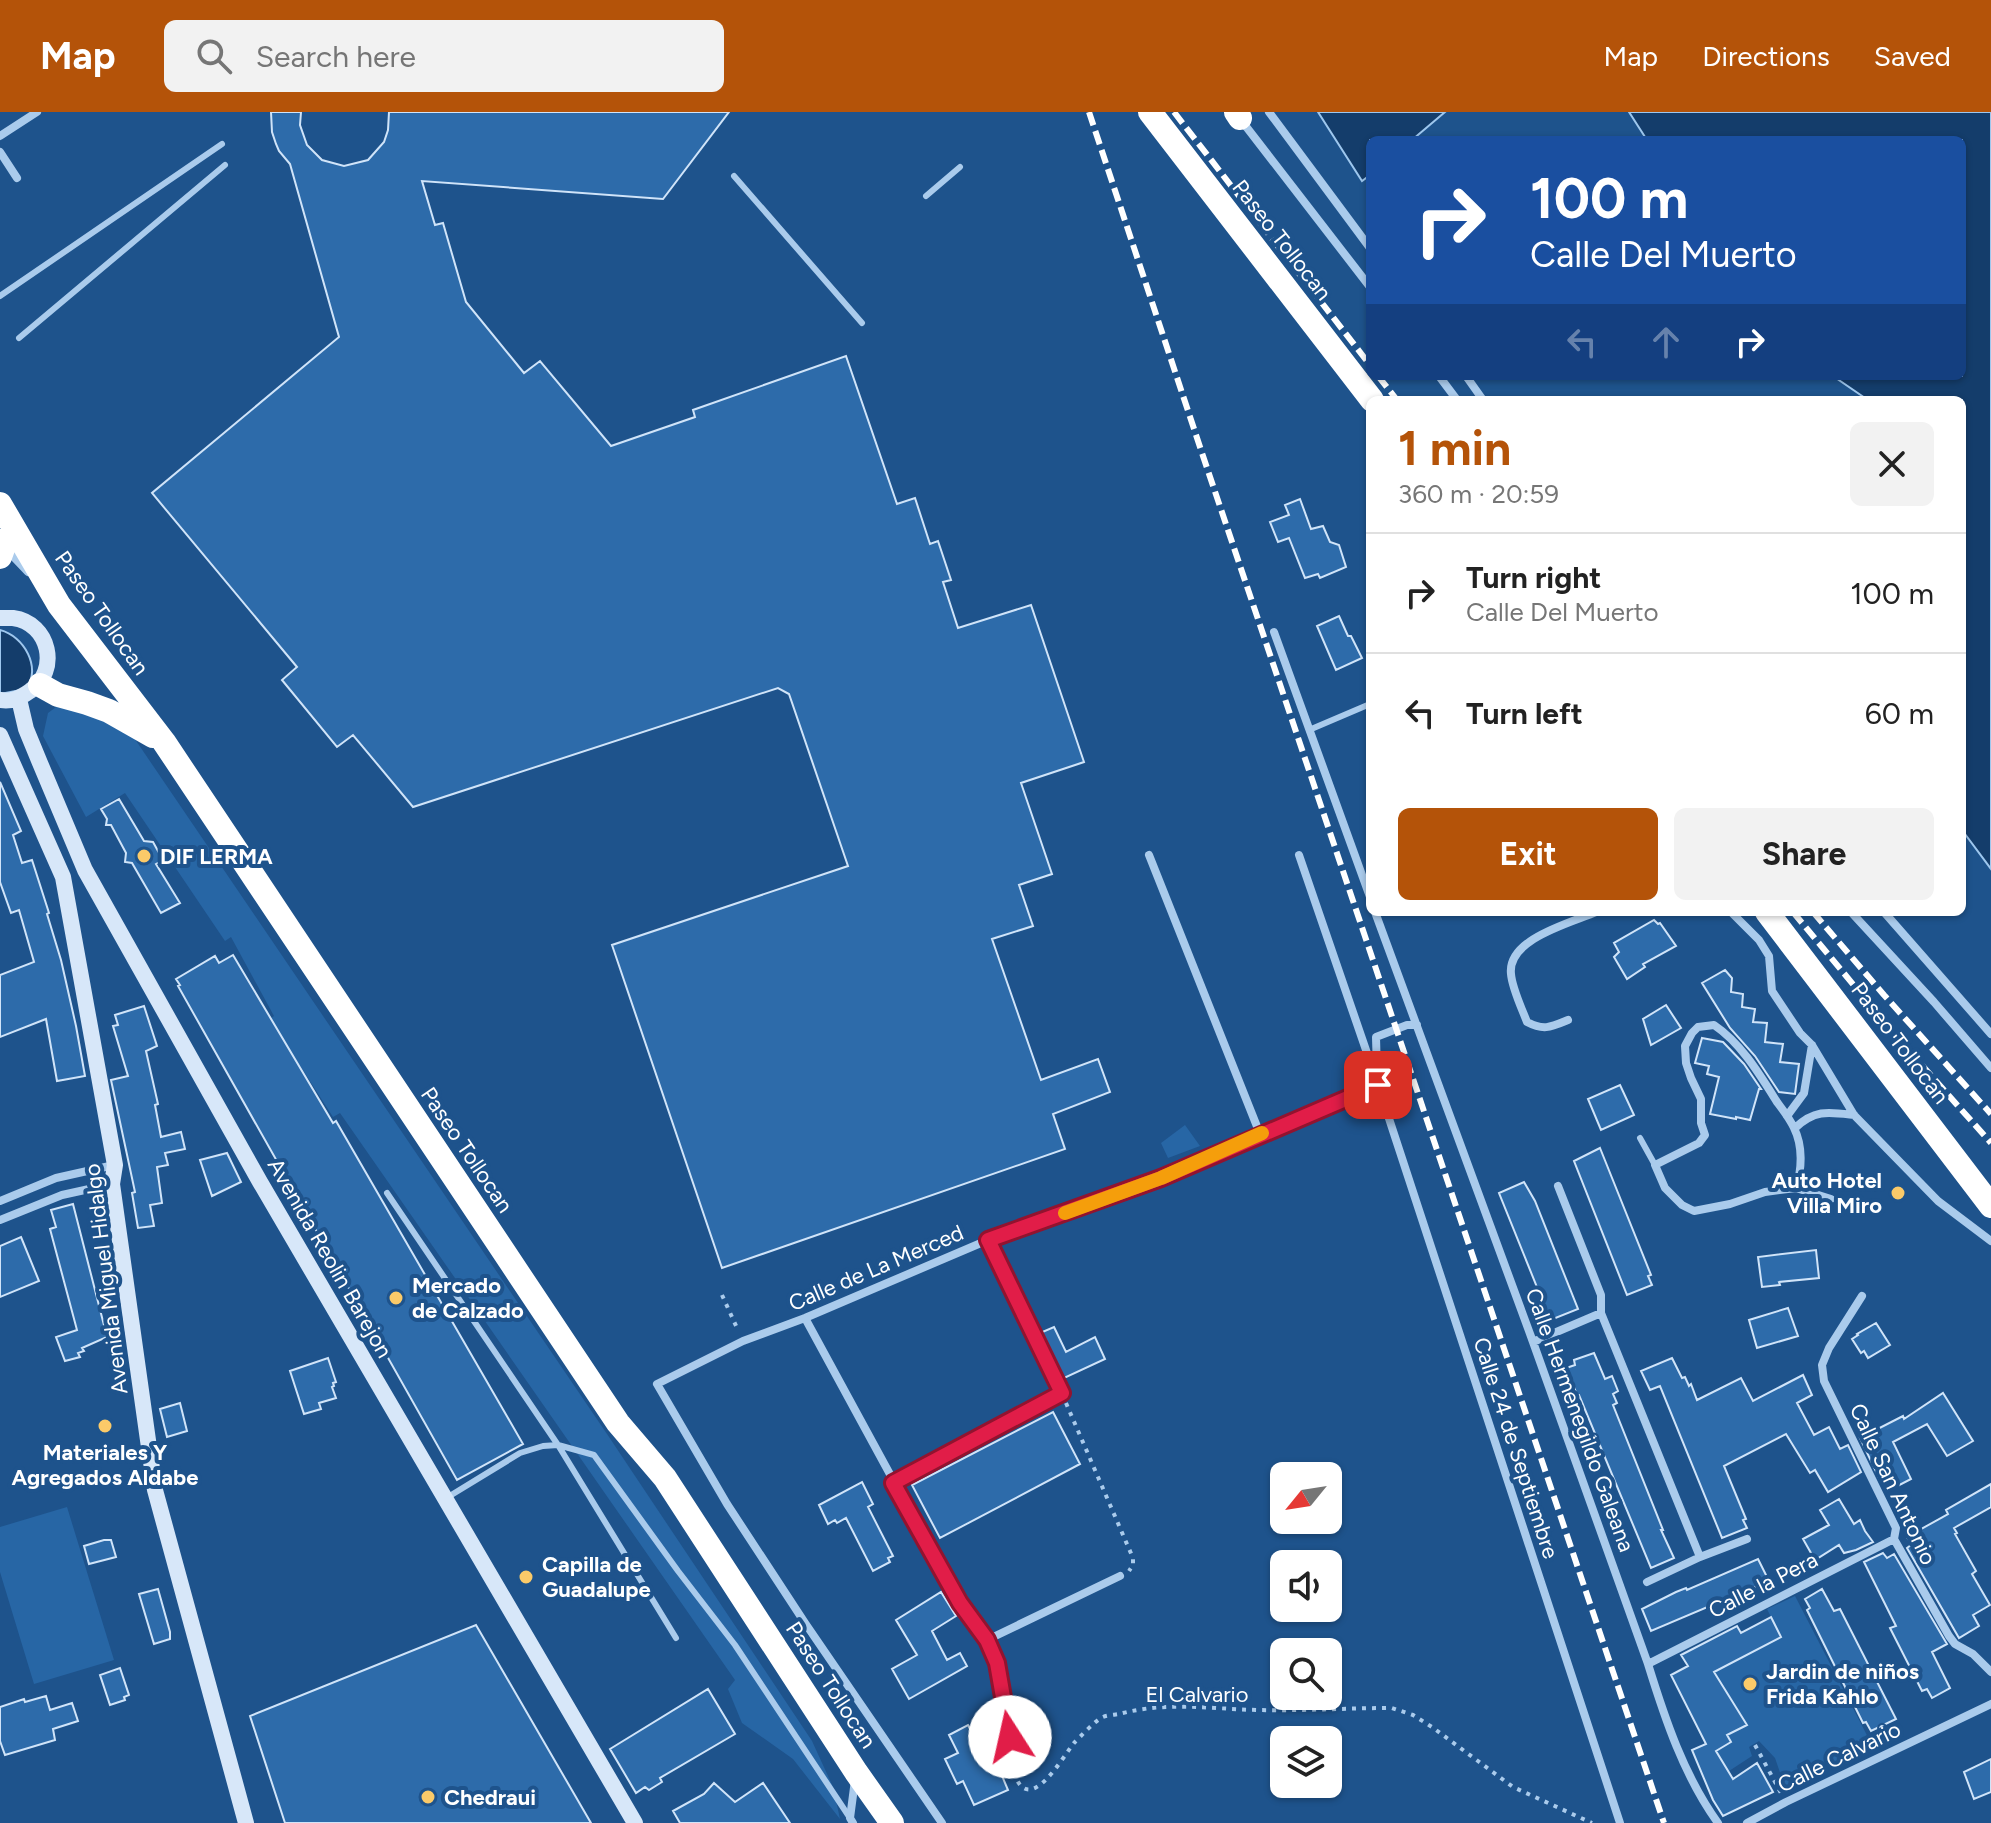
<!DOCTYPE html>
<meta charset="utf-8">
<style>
:root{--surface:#fff;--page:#f2f2f2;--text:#222;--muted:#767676;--line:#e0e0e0;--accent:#b45309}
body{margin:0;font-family:Figtree,sans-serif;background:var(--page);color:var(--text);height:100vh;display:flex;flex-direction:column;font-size:30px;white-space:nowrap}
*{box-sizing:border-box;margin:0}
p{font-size:26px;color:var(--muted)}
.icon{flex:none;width:44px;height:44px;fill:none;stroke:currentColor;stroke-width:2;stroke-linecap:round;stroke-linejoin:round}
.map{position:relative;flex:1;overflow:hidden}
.side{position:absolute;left:1366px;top:284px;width:600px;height:520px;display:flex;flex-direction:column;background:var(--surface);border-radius:12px;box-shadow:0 2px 6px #0004}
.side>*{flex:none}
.banner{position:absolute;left:1366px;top:24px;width:600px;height:244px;border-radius:12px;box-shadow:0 2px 6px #0004;background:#1a4fa0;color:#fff;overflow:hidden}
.needle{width:52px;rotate:240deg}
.buttons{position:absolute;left:1270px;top:1350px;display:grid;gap:16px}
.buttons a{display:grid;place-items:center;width:72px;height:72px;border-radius:12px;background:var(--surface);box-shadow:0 2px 6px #0004;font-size:40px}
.pin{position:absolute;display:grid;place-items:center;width:68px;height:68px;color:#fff;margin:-34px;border-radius:16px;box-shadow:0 4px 12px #0006}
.me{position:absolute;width:88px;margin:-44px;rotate:350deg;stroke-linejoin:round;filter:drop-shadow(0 0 6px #0008)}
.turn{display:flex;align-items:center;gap:28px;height:168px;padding:0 32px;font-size:36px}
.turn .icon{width:104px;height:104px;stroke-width:2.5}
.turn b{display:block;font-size:56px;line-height:68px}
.lanes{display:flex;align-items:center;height:76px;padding:0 32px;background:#0003;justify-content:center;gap:40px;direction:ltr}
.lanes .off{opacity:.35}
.round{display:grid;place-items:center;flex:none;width:84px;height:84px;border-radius:12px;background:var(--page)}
.headline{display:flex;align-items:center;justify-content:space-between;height:136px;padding:0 32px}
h1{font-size:48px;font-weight:700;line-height:60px;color:var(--accent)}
.action{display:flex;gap:16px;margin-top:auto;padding:16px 32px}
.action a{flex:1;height:92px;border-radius:12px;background:var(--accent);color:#fff;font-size:32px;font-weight:700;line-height:92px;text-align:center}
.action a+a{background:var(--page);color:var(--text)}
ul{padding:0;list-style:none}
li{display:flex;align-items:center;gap:24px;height:120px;padding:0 32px;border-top:2px solid var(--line)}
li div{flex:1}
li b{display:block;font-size:30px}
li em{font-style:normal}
header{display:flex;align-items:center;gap:48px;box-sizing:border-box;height:112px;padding:0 40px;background:var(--accent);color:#fff}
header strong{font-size:38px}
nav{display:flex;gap:44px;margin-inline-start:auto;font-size:28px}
.search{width:560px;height:72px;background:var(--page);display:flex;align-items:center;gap:20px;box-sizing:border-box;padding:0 28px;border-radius:12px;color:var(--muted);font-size:30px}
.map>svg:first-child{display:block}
.green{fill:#2766a5}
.water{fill:#143d6b;stroke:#9ec7ee;stroke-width:2}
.building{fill:#2d6baa;stroke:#d0e4f9;stroke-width:2}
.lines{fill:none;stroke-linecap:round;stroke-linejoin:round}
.path{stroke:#aacbec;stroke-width:4;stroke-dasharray:4 6;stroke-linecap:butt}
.lane{stroke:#aacbec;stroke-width:6}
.street{stroke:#aacbec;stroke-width:8}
.secondary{stroke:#d7e7f9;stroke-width:16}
.highway{stroke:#fff;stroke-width:24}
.rail{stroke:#fff;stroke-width:6;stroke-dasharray:14 6;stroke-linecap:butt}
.route-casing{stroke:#92132f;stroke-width:20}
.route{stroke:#e11d48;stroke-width:14}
.slow{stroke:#f59e0b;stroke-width:14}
.poi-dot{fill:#fbca69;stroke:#1e538c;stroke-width:3}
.labels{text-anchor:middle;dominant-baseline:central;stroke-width:8;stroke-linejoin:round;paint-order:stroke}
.street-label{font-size:22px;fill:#fff;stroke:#1e538c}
.poi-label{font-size:22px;font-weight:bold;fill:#fff;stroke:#1e538c;text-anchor:start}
</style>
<header>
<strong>Map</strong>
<div class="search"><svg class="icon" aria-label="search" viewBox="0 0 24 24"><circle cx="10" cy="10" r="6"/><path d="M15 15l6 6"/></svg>Search here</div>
<nav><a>Map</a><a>Directions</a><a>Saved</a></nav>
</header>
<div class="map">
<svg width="1991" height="1711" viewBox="0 0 1991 1711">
<rect width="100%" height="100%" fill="#1e538c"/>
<!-- green -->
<path class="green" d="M63,590L124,611L607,1322L812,1629L833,1675L840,1707L793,1647L742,1611L728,1577L735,1568L340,1001L333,1005L270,907L274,904L231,825L225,829L125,681L86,705L43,624L48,601Z
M1185,1013L1200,1034L1168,1046L1161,1031Z
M67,1395L114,1548L34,1572L0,1460V1415Z
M1795,1484L1872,1633L1785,1675L1775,1646L1759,1629L1749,1635L1752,1644L1729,1659L1711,1630L1747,1612L1714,1560L1781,1525L1767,1497Z"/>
<!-- water -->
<path class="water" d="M1318,0H1445L1412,28H1370V63L1362,69Z
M1629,0H1991V757L1962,718V288H1868L1833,264H1962V28H1647Z
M0,518C24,524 42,556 26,577L0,582Z"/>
<!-- building -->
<path class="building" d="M271,0H301L300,13L307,33L322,48L344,54L368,48L384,30L388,18L389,0H729L663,87L422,69L435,113L443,111L466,190L524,261L540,249L611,334L695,305L693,298L846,244L897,392L915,386L930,432L938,429L951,468L943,470L958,516L1031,493L1084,650L1021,671L1052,762L1019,773L1033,814L992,827L1041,968L1098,947L1110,980L1053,1002L1065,1037L722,1156L612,833L848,754L789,582L778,576L413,695L353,623L337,635L282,568L297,555L152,381L339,225L290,52L279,39L276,32L272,20Z
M1300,387L1311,417L1323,414L1330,430L1339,433L1346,455L1320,466L1318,462L1305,466L1289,426L1278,430L1270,410L1289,403L1285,393Z
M1339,504L1348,524H1351L1362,546L1336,558L1317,514Z
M0,670L21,719L13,723L22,751L32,748L49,801L47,802L61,848L76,914L85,964L57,969L46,907L0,925V863L34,850L19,798L11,801L0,770Z
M119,687L144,729L153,730L163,748L156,752L180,791L161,801L132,751L125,750L126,741L111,713H106L107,707L101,697Z
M1654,808L1658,812L1660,811L1676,834L1643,852L1645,855L1627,867L1614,845L1619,840L1614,831Z
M233,843L333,1011L336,1009L523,1332L457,1368L178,874L180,873L176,867L215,844L219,851Z
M1725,858L1732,866L1731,880L1743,882L1742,895L1755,897L1753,910L1767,911L1765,930L1783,932L1780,950L1799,952L1795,982L1779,980L1755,944L1730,916L1702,871Z
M1666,893L1681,916L1651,933L1643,907Z
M144,894L157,934L146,939L158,992L155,993L161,1025L181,1020L185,1037L165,1041L168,1053L157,1055L162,1091L150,1093L154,1114L138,1116L132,1081L135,1080L111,968L128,964L113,914L118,913L115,903Z
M1702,926L1723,930L1744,952L1761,977H1759L1750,1008L1736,1005V1007L1710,1002L1719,965L1707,962L1709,954L1695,951Z
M1620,973L1634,1003L1601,1018L1588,987Z
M1600,1036L1651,1163L1648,1164L1652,1173L1627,1183L1574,1049Z
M227,1041L241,1070L212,1084L200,1048Z
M1524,1070L1535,1089L1578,1197L1553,1207L1550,1199L1547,1200L1499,1081Z
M73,1092L107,1225L82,1236L84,1239L78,1241L80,1245L65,1249L56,1225L77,1218L50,1117L56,1115L51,1098Z
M21,1125L39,1169L0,1185V1134Z
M1816,1138L1819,1166L1779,1170L1780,1173L1762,1175L1758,1145Z
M1788,1196L1798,1224L1757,1236L1749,1208Z
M1876,1211L1890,1233L1868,1246L1864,1239L1861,1241L1852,1227L1858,1223L1857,1222Z
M1054,1215L1066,1240L1095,1225L1105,1247L1062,1267L1040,1221Z
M1594,1241L1605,1267L1612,1264L1618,1279L1613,1282L1617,1291L1613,1293L1663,1418H1661L1674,1446L1651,1456L1579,1283H1577L1574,1275L1569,1278L1562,1261L1567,1258L1566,1256L1575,1253L1574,1248Z
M328,1246L336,1270L333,1271L334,1274L332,1275L336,1286L319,1291L321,1297L304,1302L290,1259Z
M1672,1246L1682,1266L1685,1265L1689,1274L1691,1272L1697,1288L1741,1266L1753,1289L1803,1263L1812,1283L1797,1291L1814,1323L1829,1315L1840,1337L1848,1333L1861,1360L1828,1380L1815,1358L1810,1361L1786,1322L1724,1354L1746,1407L1743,1408L1747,1416L1722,1426L1660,1274L1650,1278L1641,1259Z
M1943,1281L1973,1329L1947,1344L1927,1312L1893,1330L1911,1367L1888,1379L1882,1367L1880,1368L1860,1326L1903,1304L1904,1307Z
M180,1291L187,1319L167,1325L160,1297Z
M1053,1300L1080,1352L940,1426L912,1373Z
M862,1370L873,1392L868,1395L893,1444L888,1446L890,1450L873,1459L846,1406L837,1411L835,1408L828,1412L819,1393Z
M1991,1372V1395L1954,1416L1957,1421L1955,1422L1976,1459L1972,1462L1990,1493L1973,1503L1979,1514L1959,1526L1907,1436L1911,1433L1907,1425L1948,1402L1946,1398Z
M1839,1387L1854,1412L1860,1408L1865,1419L1873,1430L1856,1438L1844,1441L1839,1433L1815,1448L1803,1427L1829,1413L1820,1398Z
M104,1428H111L116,1445L89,1452L84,1434Z
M1883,1441L1887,1446L1894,1442L1947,1532L1932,1540L1950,1576L1932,1586L1927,1577L1922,1579L1890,1516L1896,1514L1864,1450Z
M1758,1447L1769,1469L1651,1519L1642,1497L1676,1480L1686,1476L1687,1478Z
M158,1477L170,1520V1527L154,1532L139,1482Z
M1822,1477L1834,1499L1840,1497L1896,1607L1871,1619L1866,1610L1863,1611L1807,1498L1810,1496L1805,1487Z
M941,1480L956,1504L932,1519L947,1548L960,1541L967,1554L909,1587L892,1557L917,1543L896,1508Z
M1771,1505L1781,1525L1714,1560L1747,1613L1727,1623L1731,1630L1716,1639L1733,1667L1757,1651L1773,1680L1723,1704L1713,1688L1692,1638L1706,1632L1671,1563L1688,1554L1681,1543L1737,1514L1741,1521Z
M476,1513L591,1711H285L250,1604Z
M120,1556L129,1583L124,1585L125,1588L110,1593L100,1563Z
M708,1577L735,1622L660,1666L662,1670L649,1678L645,1675L636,1681L610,1637Z
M46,1584L50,1598L72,1591L78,1609L53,1617L55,1628L5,1643L0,1629V1595L24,1587L25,1590Z
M968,1613L978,1632L997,1621L1006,1648L997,1652L1008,1678L974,1693L963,1669L957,1672L945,1647L958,1641L949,1623Z
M1991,1647V1680L1974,1687L1964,1660Z
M714,1671L735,1690L763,1671L790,1711H680L673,1699L704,1682Z"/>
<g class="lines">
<!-- path -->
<path class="path" d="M722,1183L737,1216
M1066,1291L1133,1446V1453L1129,1459
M1755,1633L1781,1681
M1014,1660C1028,1707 1062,1646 1074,1631C1080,1625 1094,1610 1101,1606C1106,1603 1114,1603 1119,1602C1168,1589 1208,1597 1258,1598C1303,1599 1347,1596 1392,1596L1413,1603L1432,1615L1513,1675L1592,1711"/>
<!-- lane -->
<path class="lane" d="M734,64L862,211
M926,84L960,55
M0,184L222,32
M19,226L225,53
M1309,618L1370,592
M1640,1026L1655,1053
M387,1081L558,1333L594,1343L678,1459L735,1533L850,1706
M988,1128L1062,1281
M448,1385L520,1341L543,1334L558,1333L676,1526"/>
<!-- street -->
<path class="street" d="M1269,0L1370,136
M1241,8L1370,175
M0,24L37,0
M0,40L17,66
M1439,264L1457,288
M1466,264L1483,288
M7,438L28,460
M1274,520L1370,785
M1149,743L1260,1022
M1299,743L1378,973L1620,1711
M1375,800L1533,1230L1648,1552C1665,1607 1684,1664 1718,1711
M1731,800L1759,828L1769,844L1772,879L1800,921L1812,933L1854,1003L1938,1089L1991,1129
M1851,800L1934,890L1991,956
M1884,800L1991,922
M1568,908C1551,915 1544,919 1527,910C1522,897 1512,876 1511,862C1507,827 1570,811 1596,800
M1377,961L1376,925L1407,913H1417
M1787,1004L1804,981L1812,933
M1795,1016C1815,997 1829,1000 1854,1003
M1558,1074L1601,1183V1201L1700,1445
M1796,1076C1802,1057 1803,1034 1794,1016C1790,1007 1783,998 1777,990C1760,963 1741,931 1714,913L1698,915L1692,921L1685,934L1686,951L1691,966L1701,987V1011L1705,1023L1699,1031L1655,1053L1665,1076L1682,1093L1694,1099L1730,1092L1765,1080L1796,1076L1831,1087
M0,1089L56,1066L114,1053
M0,1108L62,1083L112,1072
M1862,1184L1829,1236L1822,1253L1824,1269L1896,1416L1894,1427L1949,1524L1955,1532L1973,1542L1991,1560
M805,1206L960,1491L987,1528L997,1551L1014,1649
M1533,1230L1601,1201
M893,1371L1062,1281
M1647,1470L1700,1445L1747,1427
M987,1528L1120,1464
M1648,1552L1894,1427
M853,1711L850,1706L855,1668
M942,1711L805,1511L727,1392L657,1272L743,1229L805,1206L988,1128L1161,1066L1378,973
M1747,1711L1786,1690L1991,1592"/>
<!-- secondary -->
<path class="secondary" d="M0,506C4,506 9,506 13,506C50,511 60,559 30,579C20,586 12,590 0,588
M19,587L26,617L40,651L85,758L260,1070L635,1711
M0,623L63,765L115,1053L112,1072L155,1378L246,1711"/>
<!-- highway -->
<path class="highway" d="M1150,0L1372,288
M1236,0L1240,6
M0,392L59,493L164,630L618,1311L665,1366L856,1660L892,1711
M0,429L4,434L0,445
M40,573L58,583L87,591L109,599L153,624
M1767,800L1991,1094"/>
<!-- rail -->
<path class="rail" d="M1089,0L1203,344L1664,1711
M1174,0L1370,253
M1378,264L1397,288
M1793,800L1896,924L1991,1031
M1813,800L1884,883L1991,1002"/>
</g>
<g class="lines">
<!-- route casing -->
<g class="route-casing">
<path id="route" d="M1010,1625L997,1551L987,1528L960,1491L893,1371L1062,1281L988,1128L1161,1066L1378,973"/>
</g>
<!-- route -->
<use href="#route" class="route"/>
<!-- slow -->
<path class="slow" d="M1065,1101L1161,1066L1262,1021"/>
</g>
<!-- markers -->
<g class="poi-dot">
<circle cx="144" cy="744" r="8"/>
<circle cx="1898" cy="1081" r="8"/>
<circle cx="396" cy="1186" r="8"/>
<circle cx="105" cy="1314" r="8"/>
<circle cx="526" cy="1465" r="8"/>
<circle cx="1750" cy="1572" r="8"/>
<circle cx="428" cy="1685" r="8"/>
</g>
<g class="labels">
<!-- street labels -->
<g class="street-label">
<text transform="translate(1282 128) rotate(52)">Paseo Tollocan</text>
<text transform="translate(102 501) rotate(55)">Paseo Tollocan</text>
<text transform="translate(1900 931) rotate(53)">Paseo Tollocan</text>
<text transform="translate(467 1038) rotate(56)">Paseo Tollocan</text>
<text transform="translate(330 1146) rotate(60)">Avenida Reolin Barejon</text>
<text transform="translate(876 1156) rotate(-23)">Calle de La Merced</text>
<text transform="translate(106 1167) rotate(-97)">Avenida Miguel Hidalgo</text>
<text transform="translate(1580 1308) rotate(70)">Calle Hermenegildo Galeana</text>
<text transform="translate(1516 1336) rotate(72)">Calle 24 de Septiembre</text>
<text transform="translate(1893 1372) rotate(65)">Calle San Antonio</text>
<text transform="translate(1763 1473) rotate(-27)">Calle la Pera</text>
<text transform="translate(831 1573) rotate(57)">Paseo Tollocan</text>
<text x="1197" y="1582">El Calvario</text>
<text transform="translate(1839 1645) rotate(-26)">Calle Calvario</text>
</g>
<!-- poi labels -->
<g class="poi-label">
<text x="160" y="744">DIF LERMA</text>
<text x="1882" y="1068" text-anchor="end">Auto Hotel<tspan x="1882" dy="25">Villa Miro</tspan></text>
<text x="412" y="1173">Mercado<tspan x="412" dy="25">de Calzado</tspan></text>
<text x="105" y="1340" text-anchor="middle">Materiales Y<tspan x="105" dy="25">Agregados Aldabe</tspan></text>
<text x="542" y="1452">Capilla de<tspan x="542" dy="25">Guadalupe</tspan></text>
<text x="1766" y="1559">Jardin de niños<tspan x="1766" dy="25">Frida Kahlo</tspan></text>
<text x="444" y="1685">Chedraui</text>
</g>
</g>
</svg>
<div class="buttons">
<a><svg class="needle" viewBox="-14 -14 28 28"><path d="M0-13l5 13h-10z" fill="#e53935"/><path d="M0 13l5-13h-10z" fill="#767676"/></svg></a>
<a><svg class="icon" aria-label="sound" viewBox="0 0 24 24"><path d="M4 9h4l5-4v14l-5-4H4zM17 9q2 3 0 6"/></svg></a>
<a><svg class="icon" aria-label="search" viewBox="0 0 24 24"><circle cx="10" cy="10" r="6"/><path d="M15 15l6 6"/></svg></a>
<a><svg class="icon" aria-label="layers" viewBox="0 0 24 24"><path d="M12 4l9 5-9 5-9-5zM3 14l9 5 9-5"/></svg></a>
</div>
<div class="pin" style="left:1378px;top:973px;background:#d93025"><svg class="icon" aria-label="arrive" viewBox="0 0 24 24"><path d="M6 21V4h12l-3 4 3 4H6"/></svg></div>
<svg class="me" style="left:1010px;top:1625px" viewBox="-20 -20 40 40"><circle r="19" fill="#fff"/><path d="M0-13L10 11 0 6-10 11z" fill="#e11d48"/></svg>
<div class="banner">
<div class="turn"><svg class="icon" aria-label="right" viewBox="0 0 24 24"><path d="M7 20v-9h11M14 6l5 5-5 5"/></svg><div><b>100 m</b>Calle Del Muerto</div></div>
<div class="lanes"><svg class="icon off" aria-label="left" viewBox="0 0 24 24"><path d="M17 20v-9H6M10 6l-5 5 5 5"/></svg><svg class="icon off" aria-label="ahead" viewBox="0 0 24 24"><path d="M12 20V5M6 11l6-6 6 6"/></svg><svg class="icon" aria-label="right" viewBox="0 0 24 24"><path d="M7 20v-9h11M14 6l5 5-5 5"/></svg></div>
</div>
<section class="side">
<div class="headline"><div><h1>1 min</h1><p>360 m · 20:59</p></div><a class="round"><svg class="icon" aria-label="close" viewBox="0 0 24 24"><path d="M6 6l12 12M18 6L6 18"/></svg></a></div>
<ul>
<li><svg class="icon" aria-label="right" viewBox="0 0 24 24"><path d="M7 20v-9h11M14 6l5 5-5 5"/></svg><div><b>Turn right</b><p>Calle Del Muerto</p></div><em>100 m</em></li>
<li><svg class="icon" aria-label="left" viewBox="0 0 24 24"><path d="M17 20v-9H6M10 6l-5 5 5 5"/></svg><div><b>Turn left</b></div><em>60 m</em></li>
</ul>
<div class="action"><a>Exit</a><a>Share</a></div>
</section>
</div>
